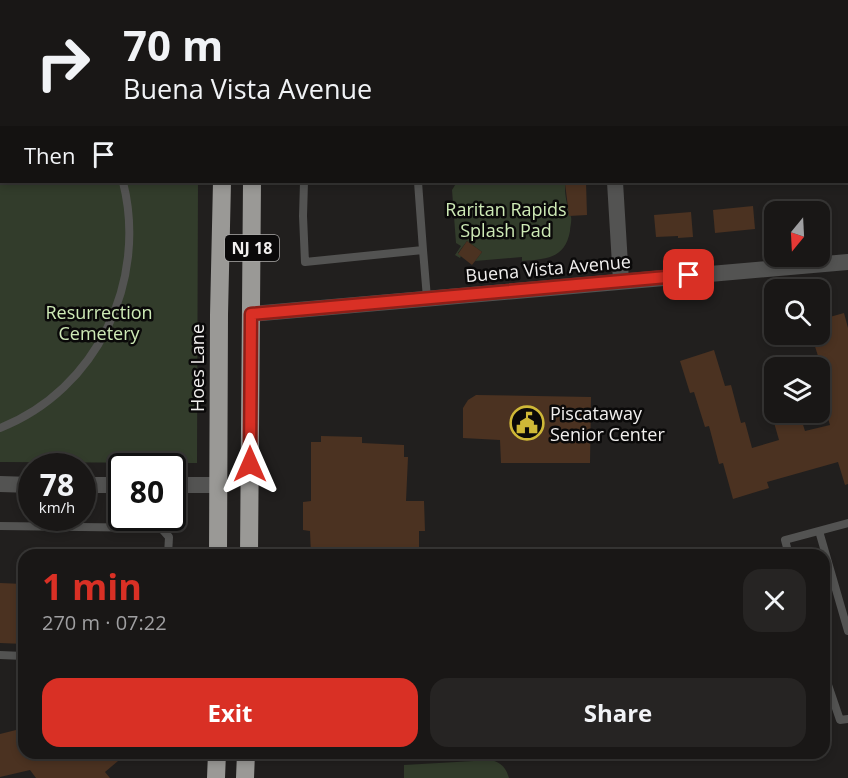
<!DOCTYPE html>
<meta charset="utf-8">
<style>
:root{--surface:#191716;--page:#262423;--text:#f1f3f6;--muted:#9f9fa1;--line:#373635;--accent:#d93025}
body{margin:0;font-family:"Open Sans",sans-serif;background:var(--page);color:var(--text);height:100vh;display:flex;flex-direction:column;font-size:22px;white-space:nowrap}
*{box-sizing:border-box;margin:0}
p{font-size:20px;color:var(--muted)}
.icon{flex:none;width:33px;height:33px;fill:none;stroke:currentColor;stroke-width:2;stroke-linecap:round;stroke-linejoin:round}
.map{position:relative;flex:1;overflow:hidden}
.drawer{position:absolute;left:18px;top:549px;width:812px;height:210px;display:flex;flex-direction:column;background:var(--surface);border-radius:18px;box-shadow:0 3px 9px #0003,0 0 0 2px var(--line)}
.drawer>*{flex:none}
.hud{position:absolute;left:0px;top:0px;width:849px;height:183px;box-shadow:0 3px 9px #0003,0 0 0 2px var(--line);background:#191716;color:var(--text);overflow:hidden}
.needle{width:39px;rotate:198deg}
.buttons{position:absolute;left:764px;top:201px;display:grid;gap:12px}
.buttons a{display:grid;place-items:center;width:66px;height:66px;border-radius:12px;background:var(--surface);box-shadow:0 3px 9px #0003,0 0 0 2px var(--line);font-size:30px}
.speed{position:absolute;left:18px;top:453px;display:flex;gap:12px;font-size:30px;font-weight:700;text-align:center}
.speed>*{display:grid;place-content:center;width:78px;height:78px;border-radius:50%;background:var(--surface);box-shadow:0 3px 9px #0003,0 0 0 2px var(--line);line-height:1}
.speed small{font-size:15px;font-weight:400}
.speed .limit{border:3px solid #111;border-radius:9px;background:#fff;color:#111}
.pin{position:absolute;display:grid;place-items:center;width:51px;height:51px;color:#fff;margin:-26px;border-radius:12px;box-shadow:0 3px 9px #0006}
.me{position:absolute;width:66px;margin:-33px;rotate:0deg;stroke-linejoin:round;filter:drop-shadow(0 0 4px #0008)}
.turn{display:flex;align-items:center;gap:21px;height:126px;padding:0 24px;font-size:27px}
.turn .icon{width:78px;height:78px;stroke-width:2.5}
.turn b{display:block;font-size:42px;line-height:51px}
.then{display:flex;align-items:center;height:57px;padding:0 24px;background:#0003;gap:12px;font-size:22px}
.round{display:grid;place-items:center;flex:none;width:63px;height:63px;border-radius:18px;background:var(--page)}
.head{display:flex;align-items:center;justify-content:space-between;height:102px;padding:0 24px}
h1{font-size:36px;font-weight:700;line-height:45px;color:var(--accent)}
.action{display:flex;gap:12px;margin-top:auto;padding:12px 24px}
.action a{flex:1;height:69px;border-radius:18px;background:var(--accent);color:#fff;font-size:24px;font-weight:700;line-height:69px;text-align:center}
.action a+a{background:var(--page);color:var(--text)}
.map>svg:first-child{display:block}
.green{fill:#323c2b}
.building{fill:#4b3221}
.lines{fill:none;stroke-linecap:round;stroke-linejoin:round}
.lane{stroke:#535352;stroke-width:8}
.street{stroke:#535352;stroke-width:16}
.highway{stroke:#9a9996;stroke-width:18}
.route-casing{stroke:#8d1f18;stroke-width:15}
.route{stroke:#d93025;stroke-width:10}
.labels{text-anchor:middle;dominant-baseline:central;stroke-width:5;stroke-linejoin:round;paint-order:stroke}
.shield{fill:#0a0909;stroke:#acaaa9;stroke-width:1.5}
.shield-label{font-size:16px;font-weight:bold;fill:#f1efee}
.park-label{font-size:18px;fill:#ceeab6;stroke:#0a0909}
.street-label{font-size:18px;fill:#f1efee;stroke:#0a0909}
.poi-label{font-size:18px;fill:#f1efee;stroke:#0a0909;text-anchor:start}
</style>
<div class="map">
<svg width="848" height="778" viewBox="0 0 848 778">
<rect width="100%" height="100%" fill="#211f1e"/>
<!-- green -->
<path class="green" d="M0,0H198L2,2V182H198L197,463L0,462Z
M606,0H848V10V2Z
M457,182H566C563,192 568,208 571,217C572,221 570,227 570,231C565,259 546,259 522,261V257L475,261L482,252L467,241L458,253L461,256L460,258L455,255L461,246L456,243L452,190Z
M491,760C502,763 506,768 509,778H404V765Z"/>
<!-- building -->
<path class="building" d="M566,182H586L587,215L569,216L565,183Z
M753,206L755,229L715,233L713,210Z
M691,212L693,237L678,238V236L656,237L654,215Z
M467,241L482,252L472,265L458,254Z
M844,313L848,328V484L845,485L838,462L767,482L769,488L733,499L723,463L719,464L709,426L705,427L694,392L690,393L680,361L714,350L725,386L731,385L741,423L745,422L752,448L779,440L771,412H799L805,431L830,425L822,398L826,397L819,368L815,360L819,359L811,334H819V320Z
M476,395L591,397L590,463H501L500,440L463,438V408L468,400Z
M321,436L362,437V443L404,445V457H408L406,501H424L425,531H419V555H311L310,531L303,530V502L311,501V442H321Z
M0,583L24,584V644L0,643Z
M16,730L18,740L24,739V753H111L118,761L105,772L110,778H36L30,770L0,777V734Z"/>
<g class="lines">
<!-- lane -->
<path class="lane" d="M307,0V2
M535,0V2
M0,5L1,0
M0,41L2,42
M304,182L303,216L305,262L423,250L427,298
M418,182L423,250
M0,428C97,390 148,281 123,182
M0,526L161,528L169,537L168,555
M819,531L848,631
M789,555L785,540L848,523
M0,655L24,656
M824,673L840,720L848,719"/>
<!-- street -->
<path class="street" d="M600,0V2
M615,182L621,281
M251,314L848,262
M0,484L32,485
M82,485H122
M172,485H218"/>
<!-- highway -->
<path class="highway" d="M223,0V2
M253,0V2
M218,555L219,315L222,182
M249,555L252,182
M216,778L217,753
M245,778L246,753"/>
</g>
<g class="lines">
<!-- route casing -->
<g class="route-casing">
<path id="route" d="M250,464L251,314L689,275"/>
</g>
<!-- route -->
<use href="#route" class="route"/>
</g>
<!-- icons -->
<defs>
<g id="civic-ring" transform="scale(1.725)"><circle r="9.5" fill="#0a0909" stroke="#cfb837" stroke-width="1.5"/><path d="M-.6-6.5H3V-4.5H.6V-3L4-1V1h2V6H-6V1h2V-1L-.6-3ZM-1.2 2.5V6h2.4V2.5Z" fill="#cfb837"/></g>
</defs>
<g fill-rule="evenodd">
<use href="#civic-ring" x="527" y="423"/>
</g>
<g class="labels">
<!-- shield labels -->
<rect class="shield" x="225" y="235" width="54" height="26" rx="4.5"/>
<g class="shield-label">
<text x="252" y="248">NJ 18</text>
</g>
<!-- park labels -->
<g class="park-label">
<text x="506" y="209">Raritan Rapids<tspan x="506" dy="21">Splash Pad</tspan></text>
<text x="99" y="312">Resurrection<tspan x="99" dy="21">Cemetery</tspan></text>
</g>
<!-- street labels -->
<g class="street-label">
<text transform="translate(548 268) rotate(-5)">Buena Vista Avenue</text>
<text transform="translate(197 368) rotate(-90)">Hoes Lane</text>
</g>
<!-- poi labels -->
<g class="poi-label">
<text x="550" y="413">Piscataway<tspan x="550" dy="21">Senior Center</tspan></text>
</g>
</g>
</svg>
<div class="buttons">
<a><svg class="needle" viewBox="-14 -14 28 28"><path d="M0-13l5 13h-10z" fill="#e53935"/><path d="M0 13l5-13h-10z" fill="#9f9fa1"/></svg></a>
<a><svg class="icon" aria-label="search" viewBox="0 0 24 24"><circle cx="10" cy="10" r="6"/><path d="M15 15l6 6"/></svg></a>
<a><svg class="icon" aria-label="layers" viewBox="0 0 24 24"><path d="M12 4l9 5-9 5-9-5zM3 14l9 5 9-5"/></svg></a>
</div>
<div class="speed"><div>78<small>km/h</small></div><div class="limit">80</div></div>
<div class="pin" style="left:689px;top:275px;background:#d93025"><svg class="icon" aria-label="arrive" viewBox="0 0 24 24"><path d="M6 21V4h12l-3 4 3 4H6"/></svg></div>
<svg class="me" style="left:250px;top:464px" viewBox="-20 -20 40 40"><path d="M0-17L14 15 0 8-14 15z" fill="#d93025" stroke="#fff" stroke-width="4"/></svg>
<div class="hud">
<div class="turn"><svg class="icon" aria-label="right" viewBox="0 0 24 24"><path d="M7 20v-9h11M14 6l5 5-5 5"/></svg><div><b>70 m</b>Buena Vista Avenue</div></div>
<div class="then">Then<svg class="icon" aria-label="arrive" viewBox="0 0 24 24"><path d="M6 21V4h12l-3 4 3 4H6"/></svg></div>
</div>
<section class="drawer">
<div class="head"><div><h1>1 min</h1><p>270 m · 07:22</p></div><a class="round"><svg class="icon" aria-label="close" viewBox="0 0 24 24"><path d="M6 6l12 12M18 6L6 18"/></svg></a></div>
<div class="action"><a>Exit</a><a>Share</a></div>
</section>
</div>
